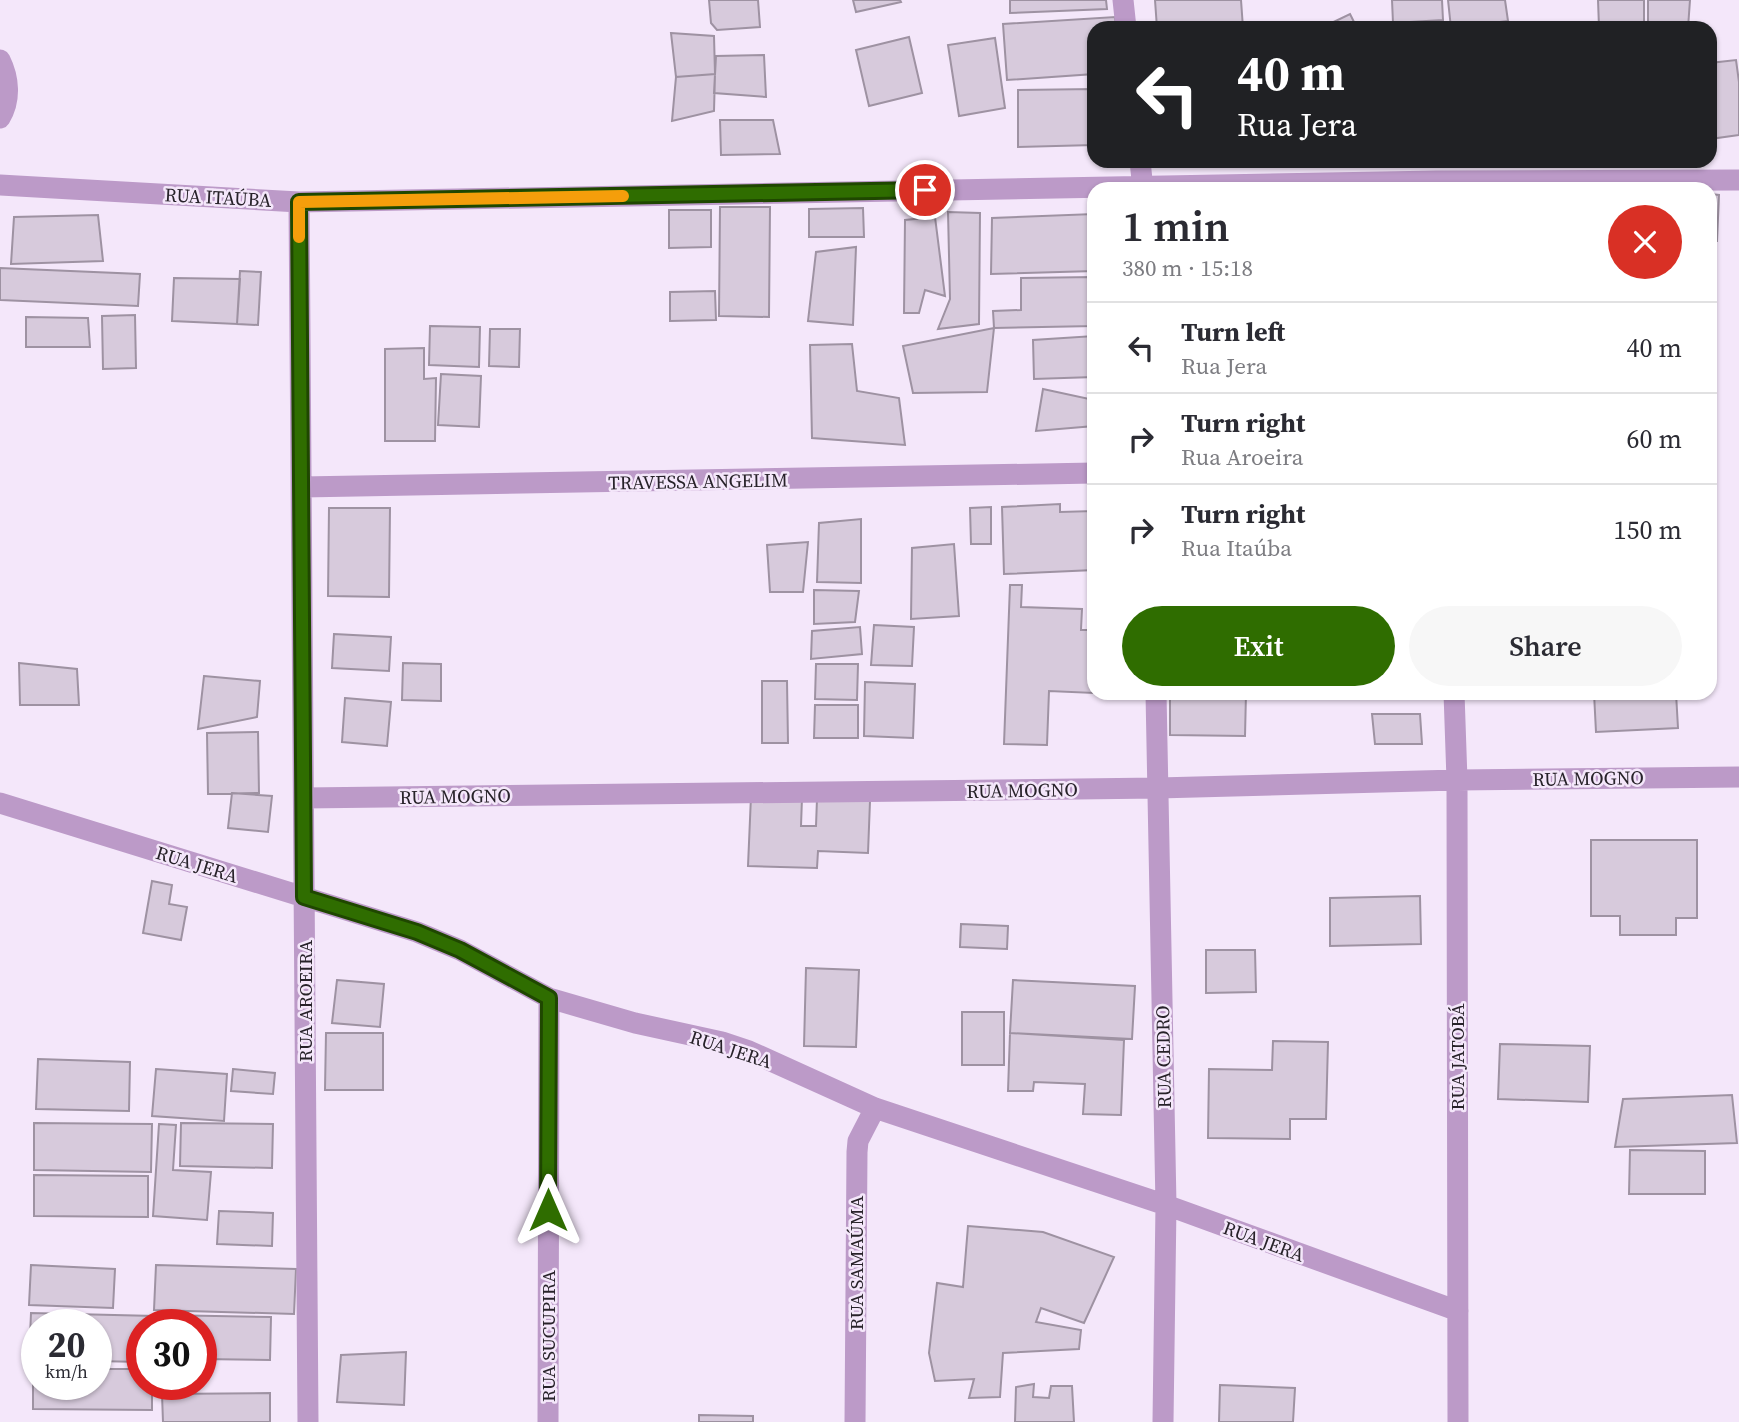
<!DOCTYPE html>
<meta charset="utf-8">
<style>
:root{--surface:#fff;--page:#f7f7f7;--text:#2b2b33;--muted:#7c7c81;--line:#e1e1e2;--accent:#2f6d00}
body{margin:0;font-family:"Source Serif 4",serif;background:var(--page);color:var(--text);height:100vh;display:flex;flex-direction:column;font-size:26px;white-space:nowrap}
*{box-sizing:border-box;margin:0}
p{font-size:23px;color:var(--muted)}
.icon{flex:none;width:38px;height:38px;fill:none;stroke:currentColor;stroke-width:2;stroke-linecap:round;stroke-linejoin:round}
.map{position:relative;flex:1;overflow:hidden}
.details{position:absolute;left:1087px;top:182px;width:630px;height:518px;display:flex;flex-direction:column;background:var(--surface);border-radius:21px;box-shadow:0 2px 5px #0004}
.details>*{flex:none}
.banner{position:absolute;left:1087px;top:21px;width:630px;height:147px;border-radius:21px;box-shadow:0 2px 5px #0004;background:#202124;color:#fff;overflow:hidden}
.speed{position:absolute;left:21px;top:1309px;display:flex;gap:14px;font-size:35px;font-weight:700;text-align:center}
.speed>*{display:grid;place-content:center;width:91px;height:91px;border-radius:50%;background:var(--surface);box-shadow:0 2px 5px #0004;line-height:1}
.speed small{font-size:18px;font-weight:400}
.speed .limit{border:10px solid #d22;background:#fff;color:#111}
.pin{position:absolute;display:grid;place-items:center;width:60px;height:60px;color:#fff;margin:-30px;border:4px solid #fff;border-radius:50%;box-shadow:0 2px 7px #0007}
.me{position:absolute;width:77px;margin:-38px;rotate:0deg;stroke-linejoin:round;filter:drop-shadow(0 0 5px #0008)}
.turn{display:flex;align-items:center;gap:24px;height:147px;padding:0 35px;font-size:32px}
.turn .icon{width:91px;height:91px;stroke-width:2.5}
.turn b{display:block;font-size:49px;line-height:60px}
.round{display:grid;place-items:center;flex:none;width:74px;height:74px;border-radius:37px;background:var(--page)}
.head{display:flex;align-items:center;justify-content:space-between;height:119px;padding:0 35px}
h1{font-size:42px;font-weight:600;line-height:52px}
.cta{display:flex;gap:14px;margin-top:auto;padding:14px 35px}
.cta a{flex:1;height:80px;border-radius:42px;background:var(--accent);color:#fff;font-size:28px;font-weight:600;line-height:80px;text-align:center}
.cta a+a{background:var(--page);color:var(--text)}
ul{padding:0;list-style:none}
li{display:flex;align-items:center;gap:21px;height:91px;padding:0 35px;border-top:2px solid var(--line)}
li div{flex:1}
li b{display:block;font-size:26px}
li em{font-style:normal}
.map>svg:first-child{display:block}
.building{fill:#d7cadc;stroke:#9e92a2;stroke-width:2}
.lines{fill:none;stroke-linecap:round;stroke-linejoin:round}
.minor{stroke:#bc9ac8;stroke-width:21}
.route-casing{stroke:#1f4700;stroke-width:18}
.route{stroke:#2f6d00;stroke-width:12}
.slow{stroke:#f59e0b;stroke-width:12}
.labels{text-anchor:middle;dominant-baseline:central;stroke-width:5;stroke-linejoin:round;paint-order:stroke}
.street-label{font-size:19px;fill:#272229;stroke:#f4e7fa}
</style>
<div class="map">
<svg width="1739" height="1422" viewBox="0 0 1739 1422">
<rect width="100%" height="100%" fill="#f4e7fa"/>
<!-- building -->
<path class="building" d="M709,0H758L760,27L717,30L711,23Z
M853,0H900L901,2L856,12Z
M1010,0H1106L1107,9L1010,13Z
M1155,0H1241L1243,28H1157Z
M1392,0H1442L1443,20L1393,23Z
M1448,0H1505L1508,21L1451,28Z
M1598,0H1644V24L1599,27Z
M1648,0H1690L1688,28H1648Z
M1350,14L1357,28H1321Z
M1115,17L1116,28H1094V74L1007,80L1003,24Z
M671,33L714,36L715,74L676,77Z
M909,37L922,93L869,106L856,50Z
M995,38L1005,108L959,116L948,45Z
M764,55L766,97L714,93L716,56Z
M1736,60L1739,82V135L1710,139V63Z
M715,74L714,111L672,121L676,77Z
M1094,89V145L1018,147V90Z
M720,120H773L780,154L721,155Z
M1710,194L1719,195L1717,241H1710Z
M720,207H770L769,317L719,316Z
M863,208L864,237H809V209Z
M669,210H711V247L669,248Z
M948,212L980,213L979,324L938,329L950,299Z
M1094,214V271L991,274L992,218Z
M98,215L103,261L11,264L14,217Z
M935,217L945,296L925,290L919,313H904L905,220Z
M856,247L853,325L808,321L816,252Z
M0,268L140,274L138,306L0,300Z
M240,271L261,272L258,325L237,324Z
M1094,277V326L994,328L993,311L1021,310V278Z
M174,278L240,279L237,324L172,321Z
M715,291L716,320L670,321V292Z
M135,315L136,368L103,369L102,316Z
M26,317L88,318L90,347H26Z
M430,326L480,327L479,367L429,365Z
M994,328L987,392L913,393L903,346Z
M490,329H520L519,367L489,366Z
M1094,336V377L1034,379L1033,340Z
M852,344L857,391L899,398L905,445L812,438L810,345Z
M424,348V379L436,378L435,441H385V349Z
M441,374L481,376L479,427L438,425Z
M1043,389L1094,400V426L1036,431Z
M1060,504V512L1094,511V570L1004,574L1002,507Z
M991,507V544H971L970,508Z
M329,508H390L389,597L328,596Z
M861,519V583L817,582L819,523Z
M808,542L803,592H770L767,545Z
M954,544L959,616L911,619L912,548Z
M1010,585H1022L1021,607L1082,609L1081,630H1094V693L1049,691L1047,745L1004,744Z
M814,590L859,591L855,622L814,624Z
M874,625L914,627L912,666L871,665Z
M860,627L862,654L811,659L812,631Z
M334,634L391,637L389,671L332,668Z
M19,663L77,669L79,705H20Z
M403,663L441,664V701L402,700Z
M816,664H858L857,700L815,699Z
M204,676L260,681L257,717L198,729Z
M762,681H787L788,743H762Z
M865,682L915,684L913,738L864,736Z
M1170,693H1246L1245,736L1170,735Z
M1594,693H1676L1678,728L1596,732Z
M345,698L391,702L387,746L342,742Z
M815,705H858V738H814Z
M1372,714H1420L1422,744H1375Z
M258,732L259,793L208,794L207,733Z
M232,793L272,796L268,832L228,828Z
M751,796L802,798L801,826H816L817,799L870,801L868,853L818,851L817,868L748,866Z
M1591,840H1697V918H1676V935H1620V916H1591Z
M152,881L172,885L169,904L187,907L181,940L143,933Z
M1420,896L1421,944L1330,946V898Z
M961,924L1008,926L1007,949L960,947Z
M1206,950H1255L1256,992L1206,993Z
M806,968L859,970L856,1047L804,1046Z
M337,980L384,984L380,1027L332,1023Z
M1013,980L1135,986L1132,1039L1010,1033Z
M962,1012H1004V1065H962Z
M326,1033H383V1090H325Z
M1010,1033L1124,1040L1121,1115L1083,1114L1085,1084L1034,1082L1033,1091H1008Z
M1273,1041L1328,1042L1326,1119H1290V1139L1208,1138L1209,1069L1272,1070Z
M1500,1044L1590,1046L1588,1102L1498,1099Z
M38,1059L130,1062L129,1111L36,1109Z
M156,1069L227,1074L224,1121L152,1116Z
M233,1069L275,1073L273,1094L231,1091Z
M1732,1095L1737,1143L1615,1147L1623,1099Z
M34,1123L152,1124L151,1172L34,1170Z
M181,1123L273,1124L272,1168L180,1166Z
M159,1124L176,1125L173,1170L211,1172L207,1220L153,1216Z
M1630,1150L1705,1151V1194H1629Z
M34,1175L148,1176V1217L34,1216Z
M219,1211L273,1213L272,1246L217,1244Z
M968,1226L1043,1232L1114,1257L1084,1323L1041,1308L1036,1322L1081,1330L1079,1349L1003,1353L1000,1397L969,1398L974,1379L935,1381L929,1353L937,1283L963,1287Z
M31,1265L115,1269L113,1308L29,1305Z
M156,1265L296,1269L294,1314L154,1310Z
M31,1313L155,1316V1325H142V1362L96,1361V1325H37V1360H29Z
M161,1315L271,1317L270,1360L201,1359V1325H161Z
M406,1352L404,1405L337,1402L341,1355Z
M33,1368H37V1384H96V1369H142V1384H152V1410L33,1409Z
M1034,1384L1033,1397L1049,1398L1051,1386H1072L1074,1422H1015L1016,1387Z
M1220,1385L1295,1388L1293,1422H1219Z
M270,1393V1422H163L162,1394Z
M699,1415L753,1416V1422H699Z"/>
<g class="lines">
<!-- minor -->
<path class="minor" d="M1123,0L1126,28
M0,60C9,78 11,100 0,118
M1140,161L1143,189
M0,185L299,202L1437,181L1739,180
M299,202L308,1422
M302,487L1094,473
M1156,693L1166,1205L1163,1422
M1454,693L1457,780L1458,1422
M304,798L1158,788L1457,780L1739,777
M0,803L417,932L460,950L549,998L635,1023L722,1042L749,1051L875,1108L1166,1205L1458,1311
M548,1422L549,998
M855,1422L857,1152L858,1141L875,1108"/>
</g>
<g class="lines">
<!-- route casing -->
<g class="route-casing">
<path id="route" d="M548,1210L549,998L460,950L417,932L304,897L299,202L925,190"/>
</g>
<!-- route -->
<use href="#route" class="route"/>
<!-- slow -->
<path class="slow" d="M299,237V202L623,196"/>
</g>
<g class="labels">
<!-- street labels -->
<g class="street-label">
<text transform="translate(218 197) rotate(3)">RUA ITAÚBA</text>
<text transform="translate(698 481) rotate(-1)">TRAVESSA ANGELIM</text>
<text transform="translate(1588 778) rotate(-1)">RUA MOGNO</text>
<text transform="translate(1022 790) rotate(-1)">RUA MOGNO</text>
<text transform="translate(455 796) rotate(-1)">RUA MOGNO</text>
<text transform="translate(197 864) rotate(17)">RUA JERA</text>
<text transform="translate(305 1001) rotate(-90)">RUA AROEIRA</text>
<text transform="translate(731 1049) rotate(18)">RUA JERA</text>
<text transform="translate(1163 1057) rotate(-91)">RUA CEDRO</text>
<text transform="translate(1457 1057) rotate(-90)">RUA JATOBÁ</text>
<text transform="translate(1264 1241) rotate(20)">RUA JERA</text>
<text transform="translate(856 1263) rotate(-90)">RUA SAMAÚMA</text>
<text transform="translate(548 1336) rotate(-90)">RUA SUCUPIRA</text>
</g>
</g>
</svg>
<div class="speed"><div>20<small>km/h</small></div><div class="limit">30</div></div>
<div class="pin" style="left:925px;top:190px;background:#d93025"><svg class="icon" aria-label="arrive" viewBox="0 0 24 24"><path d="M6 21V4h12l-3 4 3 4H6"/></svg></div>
<svg class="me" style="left:548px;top:1210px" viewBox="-20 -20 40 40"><path d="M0-17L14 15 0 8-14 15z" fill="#2f6d00" stroke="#fff" stroke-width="4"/></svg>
<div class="banner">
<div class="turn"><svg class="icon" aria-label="left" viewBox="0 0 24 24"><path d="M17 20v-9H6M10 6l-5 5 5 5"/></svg><div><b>40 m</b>Rua Jera</div></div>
</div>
<section class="details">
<div class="head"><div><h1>1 min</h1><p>380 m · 15:18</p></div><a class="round" style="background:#d93025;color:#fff"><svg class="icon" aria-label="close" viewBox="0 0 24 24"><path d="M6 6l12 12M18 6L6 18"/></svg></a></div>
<ul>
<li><svg class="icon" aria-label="left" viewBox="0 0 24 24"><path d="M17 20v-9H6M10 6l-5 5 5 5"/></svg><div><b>Turn left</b><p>Rua Jera</p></div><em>40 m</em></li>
<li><svg class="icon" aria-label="right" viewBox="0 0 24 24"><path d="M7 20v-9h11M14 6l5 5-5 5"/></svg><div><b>Turn right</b><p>Rua Aroeira</p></div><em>60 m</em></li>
<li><svg class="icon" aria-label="right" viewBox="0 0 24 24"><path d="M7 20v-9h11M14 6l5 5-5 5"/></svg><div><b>Turn right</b><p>Rua Itaúba</p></div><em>150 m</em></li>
</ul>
<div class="cta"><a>Exit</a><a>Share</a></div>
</section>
</div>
